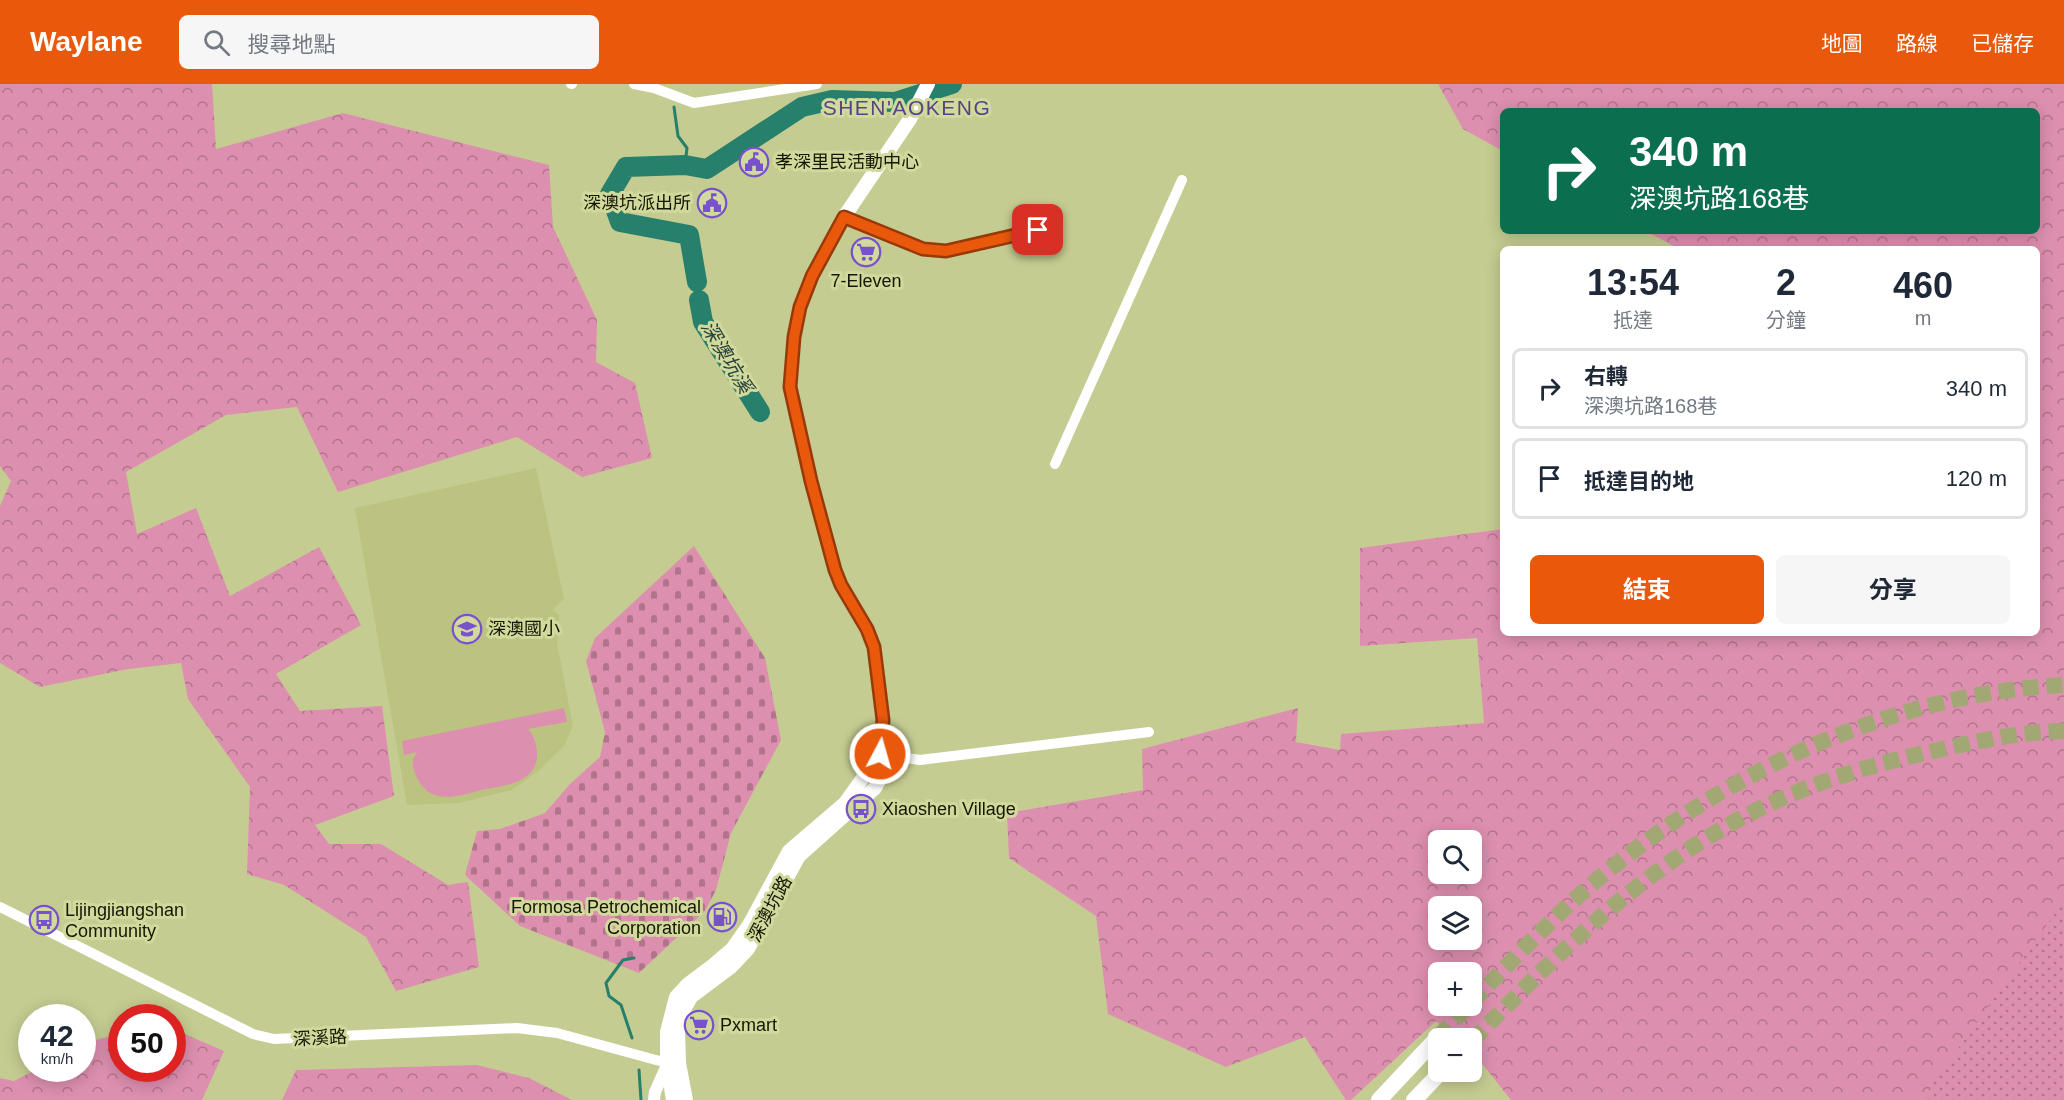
<!DOCTYPE html>
<html lang="zh-TW">
<meta charset="utf-8">
<style>
:root{--surface:#fff;--page:#f6f6f7;--text:#1f2937;--muted:#747a83;--line:#e0e1e3;--accent:#ea580c}
body{margin:0;font-family:Arial,"Noto Sans TC",sans-serif;background:var(--page);color:var(--text);height:100vh;display:flex;flex-direction:column;font-size:22px;white-space:nowrap}
*{box-sizing:border-box;margin:0}
p{font-size:20px;color:var(--muted)}
.icon{flex:none;width:33px;height:33px;fill:none;stroke:currentColor;stroke-width:2;stroke-linecap:round;stroke-linejoin:round}
.map{position:relative;flex:1;overflow:hidden}
.panel{position:absolute;left:1500px;top:162px;width:540px;height:390px;display:flex;flex-direction:column;background:var(--surface);border-radius:9px;box-shadow:0 3px 15px #0003}
.panel>*{flex:none}
.banner{position:absolute;left:1500px;top:24px;width:540px;height:126px;border-radius:9px;box-shadow:0 3px 15px #0003;background:#0b6e4f;color:#fff;overflow:hidden}
.buttons{position:absolute;left:1428px;top:746px;display:grid;gap:12px}
.buttons a{display:grid;place-items:center;width:54px;height:54px;border-radius:9px;background:var(--surface);box-shadow:0 3px 15px #0003;font-size:30px}
.speed{position:absolute;left:18px;top:920px;display:flex;gap:12px;font-size:30px;font-weight:700;text-align:center}
.speed>*{display:grid;place-content:center;width:78px;height:78px;border-radius:50%;background:var(--surface);box-shadow:0 3px 15px #0003;line-height:1}
.speed small{font-size:15px;font-weight:400}
.speed .limit{border:9px solid #d22;background:#fff;color:#111}
.pin{position:absolute;display:grid;place-items:center;width:51px;height:51px;color:#fff;margin:-26px;border-radius:12px;box-shadow:0 3px 9px #0006}
.me{position:absolute;width:66px;margin:-33px;rotate:6deg;stroke-linejoin:round;filter:drop-shadow(0 0 4px #0008)}
.turn{display:flex;align-items:center;gap:21px;height:126px;padding:0 30px;font-size:27px}
.turn .icon{width:78px;height:78px;stroke-width:2.5}
.turn b{display:block;font-size:42px;line-height:51px}
.eta{display:flex;justify-content:space-evenly;align-items:center;height:102px;text-align:center}
.eta b{font-size:36px;font-weight:700;line-height:42px}
.primary-button{display:flex;gap:12px;margin-top:auto;padding:12px 30px}
.primary-button a{flex:1;height:69px;border-radius:9px;background:var(--accent);color:#fff;font-size:24px;font-weight:700;line-height:69px;text-align:center}
.primary-button a+a{background:var(--page);color:var(--text)}
ul{padding:0;list-style:none}
li{display:flex;align-items:center;gap:18px;height:81px;margin:0 12px 9px;padding:0 18px;border:3px solid var(--line);border-radius:9px}
li div{flex:1}
li b{display:block;font-size:22px}
li em{font-style:normal}
header{display:flex;align-items:center;gap:36px;box-sizing:border-box;height:84px;padding:0 30px;background:var(--accent);color:#fff}
header strong{font-size:28px}
nav{display:flex;gap:33px;margin-inline-start:auto;font-size:21px}
.search{width:420px;height:54px;background:var(--page);display:flex;align-items:center;gap:15px;box-sizing:border-box;padding:0 21px;border-radius:9px;color:var(--muted);font-size:22px}
.map>svg:first-child{display:block}
.built{fill:#bcc380}
.forest{fill:url(#forest-crowns);fill-rule:evenodd}
.cemetery{fill:url(#cemetery-stones)}
.park{fill:url(#park-dots)}
.pitch{fill:#dd8faf}
.lines{fill:none;stroke-linecap:round;stroke-linejoin:round}
.stream{stroke:#27806b;stroke-width:3}
.river{stroke:#27806b;stroke-width:20}
.trunk-tunnel{stroke:#a2a874;stroke-width:16;stroke-dasharray:16 8;stroke-linecap:butt}
.minor{stroke:#fff;stroke-width:10}
.tertiary{stroke:#fff;stroke-width:12}
.secondary{stroke:#fff;stroke-width:14}
.trunk{stroke:#fff;stroke-width:16}
.route-casing{stroke:#983908;stroke-width:15}
.route{stroke:#ea580c;stroke-width:10}
.labels{text-anchor:middle;dominant-baseline:central;stroke-width:6;stroke-linejoin:round;paint-order:stroke}
.poi-label{font-size:18px;fill:#151702;stroke:#d2d99d;text-anchor:start}
.street-label{font-size:18px;fill:#151702;stroke:#d2d99d}
.water-label{font-size:20px;font-style:italic;fill:#27423a;stroke:#d2d99d}
.quarter-label{font-size:21px;letter-spacing:1.5px;fill:#554582;stroke:#d2d99d}
</style>
<header>
<strong>Waylane</strong>
<div class="search"><svg class="icon" aria-label="search" viewBox="0 0 24 24"><circle cx="10" cy="10" r="6"/><path d="M15 15l6 6"/></svg>搜尋地點</div>
<nav><a>地圖</a><a>路線</a><a>已儲存</a></nav>
</header>
<div class="map">
<svg width="2064" height="1016" viewBox="0 0 2064 1016">
<defs>
<pattern id="forest-crowns" width="20" height="18" patternUnits="userSpaceOnUse" patternTransform="scale(1.5)"><rect width="20" height="18" fill="#dd8faf"/><path d="M2 6a3 3 0 1 1 6 0M12 15a3 3 0 1 1 6 0" fill="none" stroke="#b2748c"/></pattern>
<pattern id="cemetery-stones" width="16" height="16" patternUnits="userSpaceOnUse" patternTransform="scale(1.5)"><rect width="16" height="16" fill="#dd8faf"/><path d="M2 7V4a2 2 0 0 1 4 0v3zM10 15v-3a2 2 0 0 1 4 0v3z" fill="#b2748c"/></pattern>
<pattern id="park-dots" width="8" height="8" patternUnits="userSpaceOnUse" patternTransform="scale(1.5)"><rect width="8" height="8" fill="#dd8faf"/><path d="M2 2h.1M6 6h.1" fill="none" stroke="#b2748c" stroke-width="1.8" stroke-linecap="round"/></pattern>
</defs>
<rect width="100%" height="100%" fill="#c5cc91"/>
<!-- built -->
<path class="built" d="M536,384L564,515L553,526L559,531L557,559L573,642L564,662L537,688L512,706L459,719L407,721L355,424Z"/>
<!-- forest -->
<path class="forest" d="M0,0H212L216,65L343,29L549,81L553,143L597,236L596,278L635,299L652,374L582,393L517,353L338,408L297,323L226,331L126,388L137,450L196,424L230,512L319,463L361,541L276,590L300,627L382,622L394,712L315,741L329,760H381L448,801L468,798L479,883L396,907L366,853L284,801L247,790L250,703L188,615L181,579L128,585L40,603L0,579V422L11,397L0,382Z
M1438,0H2064V820L1921,1016H1511L1472,967V954H1456L1436,937L1351,1016H1346L1305,953L1226,983L1108,930L1096,832L1009,774L1007,729L1143,706L1142,665L1298,624L1296,658L1340,666L1341,650L1484,639L1477,554L1360,562V464L1503,445V549H2037V165H1679L1646,147H2037V27H1503V67L1463,45ZM1438,756H1472V789H1438ZM1438,822H1472V855H1438ZM1438,888H1472V921H1438Z
M173,945L224,967L202,1016H0V994L14,997L39,984H82L83,962L91,957L121,950L122,984H172Z
M477,981L529,994L572,1016H282L296,986Z"/>
<!-- cemetery -->
<path class="cemetery" d="M694,462L765,574L781,656L731,749L716,806L705,827L639,889L520,842L465,791L477,747L500,745L545,729L570,700L600,673L605,648L586,577L595,554Z"/>
<!-- park -->
<path class="park" d="M2064,817V1016H1921Z"/>
<!-- pitch -->
<path class="pitch" d="M564,624L567,638L528,645C534,652 537,660 537,670C538,699 503,702 481,706C466,710 447,717 432,710C422,706 411,687 413,676C414,673 416,670 417,668L404,671L402,657Z"/>
<g class="lines">
<!-- stream -->
<path class="stream" d="M674,23L678,52L687,64L685,81
M632,954L621,921L609,912L606,899L623,876L634,874
M639,986L641,1016"/>
<!-- river -->
<path class="river" d="M697,198L689,151L620,138L610,110L626,83L685,81L707,85L802,23L832,16L895,18L952,0
M699,216L703,238L760,328"/>
<!-- trunk-tunnel -->
<path class="trunk-tunnel" d="M1472,918C1512,876 1553,833 1598,795C1728,686 1893,610 2064,601
M1438,953L1469,921
M1472,957C1554,873 1639,788 1745,732C1805,701 1868,681 1934,667C1976,657 2021,648 2064,647"/>
<!-- minor -->
<path class="minor" d="M571,0H572
M634,0L654,4L694,19L817,0
M844,133L923,165L946,167L1038,145
M1055,380L1182,96
M880,670L920,676L1149,648
M0,823L253,950L274,955L517,944L557,949L667,979"/>
<!-- tertiary -->
<path class="tertiary" d="M654,1016L655,1008L668,979"/>
<!-- secondary -->
<path class="secondary" d="M673,1016L667,979V948L676,913L688,900L712,882L732,865L749,841L789,767L845,719L880,670L883,636L874,563L867,545L841,501L835,486L811,397L790,303L794,253L800,223L811,193L844,133L910,35L928,0
M686,1016L679,979L678,946L681,931L691,913L731,883L748,865L799,772L875,704L886,683L880,670"/>
<!-- trunk -->
<path class="trunk" d="M1379,1016L1438,953
M1414,1016L1442,987"/>
</g>
<g class="lines">
<!-- route casing -->
<g class="route-casing">
<path id="route" d="M880,670L883,636L874,563L867,545L841,501L835,486L811,397L790,303L794,253L800,223L812,192L844,133L923,165L946,167L1038,146"/>
</g>
<!-- route -->
<use href="#route" class="route"/>
</g>
<!-- icons -->
<defs>
<g id="civic-ring" transform="scale(1.5)"><circle r="9.5" fill="#d2d99d" stroke="#7852cc" stroke-width="1.5"/><path d="M-.6-6.5H3V-4.5H.6V-3L4-1V1h2V6H-6V1h2V-1L-.6-3ZM-1.2 2.5V6h2.4V2.5Z" fill="#7852cc"/></g>
<g id="supermarket-ring" transform="scale(1.5)"><circle r="9.5" fill="#d2d99d" stroke="#7852cc" stroke-width="1.5"/><path d="M-6-5.5h2.5l.6 2H6L4.5 2H-2.5L-4.4-4H-6ZM-1.5 3.2a1.3 1.3 0 1 0 .1 0ZM3 3.2a1.3 1.3 0 1 0 .1 0Z" fill="#7852cc"/></g>
<g id="school-ring" transform="scale(1.5)"><circle r="9.5" fill="#d2d99d" stroke="#7852cc" stroke-width="1.5"/><path d="M0-5L7-2L0 1L-7-2ZM-4 1L0 2.5L4 1V4Q0 6-4 4Z" fill="#7852cc"/></g>
<g id="bus-ring" transform="scale(1.5)"><circle r="9.5" fill="#d2d99d" stroke="#7852cc" stroke-width="1.5"/><path d="M-5-6H5V4H4V6H2V4H-2V6H-4V4H-5ZM-3.5-4V0h7V-4ZM-3.5 1.2v1.5H-2V1.2ZM2 1.2v1.5H3.5V1.2Z" fill="#7852cc"/></g>
<g id="fuel-ring" transform="scale(1.5)"><circle r="9.5" fill="#d2d99d" stroke="#7852cc" stroke-width="1.5"/><path d="M-5.5-6h7V0h2V4h1.3V-2.5L3-4.5l.8-.8L6-3V5H2.5V1h-1V6h-7ZM-4.2-4.7v3.2H.2V-4.7Z" fill="#7852cc"/></g>
</defs>
<g fill-rule="evenodd">
<use href="#civic-ring" x="754" y="78"/>
<use href="#civic-ring" x="712" y="119"/>
<use href="#supermarket-ring" x="866" y="168"/>
<use href="#school-ring" x="467" y="545"/>
<use href="#bus-ring" x="861" y="725"/>
<use href="#fuel-ring" x="722" y="833"/>
<use href="#bus-ring" x="44" y="836"/>
<use href="#supermarket-ring" x="699" y="941"/>
</g>
<g class="labels">
<!-- poi labels -->
<g class="poi-label">
<text x="775" y="78">孝深里民活動中心</text>
<text x="691" y="119" text-anchor="end">深澳坑派出所</text>
<text x="866" y="197" text-anchor="middle">7-Eleven</text>
<text x="488" y="545">深澳國小</text>
<text x="882" y="725">Xiaoshen Village</text>
<text x="701" y="823" text-anchor="end">Formosa Petrochemical<tspan x="701" dy="21">Corporation</tspan></text>
<text x="65" y="826">Lijingjiangshan<tspan x="65" dy="21">Community</tspan></text>
<text x="720" y="941">Pxmart</text>
</g>
<!-- street labels -->
<g class="street-label">
<text transform="translate(770 825) rotate(-62)">深澳坑路</text>
<text transform="translate(320 954) rotate(-3)">深溪路</text>
</g>
<!-- water labels -->
<g class="water-label">
<text transform="translate(727 273) rotate(59)">深澳坑溪</text>
</g>
<!-- quarter labels -->
<g class="quarter-label">
<text x="907" y="23">SHEN'AOKENG</text>
</g>
</g>
</svg>
<div class="buttons">
<a><svg class="icon" aria-label="search" viewBox="0 0 24 24"><circle cx="10" cy="10" r="6"/><path d="M15 15l6 6"/></svg></a>
<a><svg class="icon" aria-label="layers" viewBox="0 0 24 24"><path d="M12 4l9 5-9 5-9-5zM3 14l9 5 9-5"/></svg></a>
<a>+</a>
<a>−</a>
</div>
<div class="speed"><div>42<small>km/h</small></div><div class="limit">50</div></div>
<div class="pin" style="left:1038px;top:146px;background:#d93025"><svg class="icon" aria-label="arrive" viewBox="0 0 24 24"><path d="M6 21V4h12l-3 4 3 4H6"/></svg></div>
<svg class="me" style="left:880px;top:670px" viewBox="-20 -20 40 40"><circle r="17" fill="#ea580c" stroke="#fff" stroke-width="3"/><path d="M0-11L8 9 0 5-8 9z" fill="#fff"/></svg>
<div class="banner">
<div class="turn"><svg class="icon" aria-label="right" viewBox="0 0 24 24"><path d="M7 20v-9h11M14 6l5 5-5 5"/></svg><div><b>340 m</b>深澳坑路168巷</div></div>
</div>
<section class="panel">
<div class="eta">
<div><b>13:54</b><p>抵達</p></div>
<div><b>2</b><p>分鐘</p></div>
<div><b>460</b><p>m</p></div>
</div>
<ul>
<li><svg class="icon" aria-label="right" viewBox="0 0 24 24"><path d="M7 20v-9h11M14 6l5 5-5 5"/></svg><div><b>右轉</b><p>深澳坑路168巷</p></div><em>340 m</em></li>
<li><svg class="icon" aria-label="arrive" viewBox="0 0 24 24"><path d="M6 21V4h12l-3 4 3 4H6"/></svg><div><b>抵達目的地</b></div><em>120 m</em></li>
</ul>
<div class="primary-button"><a>結束</a><a>分享</a></div>
</section>
</div>
